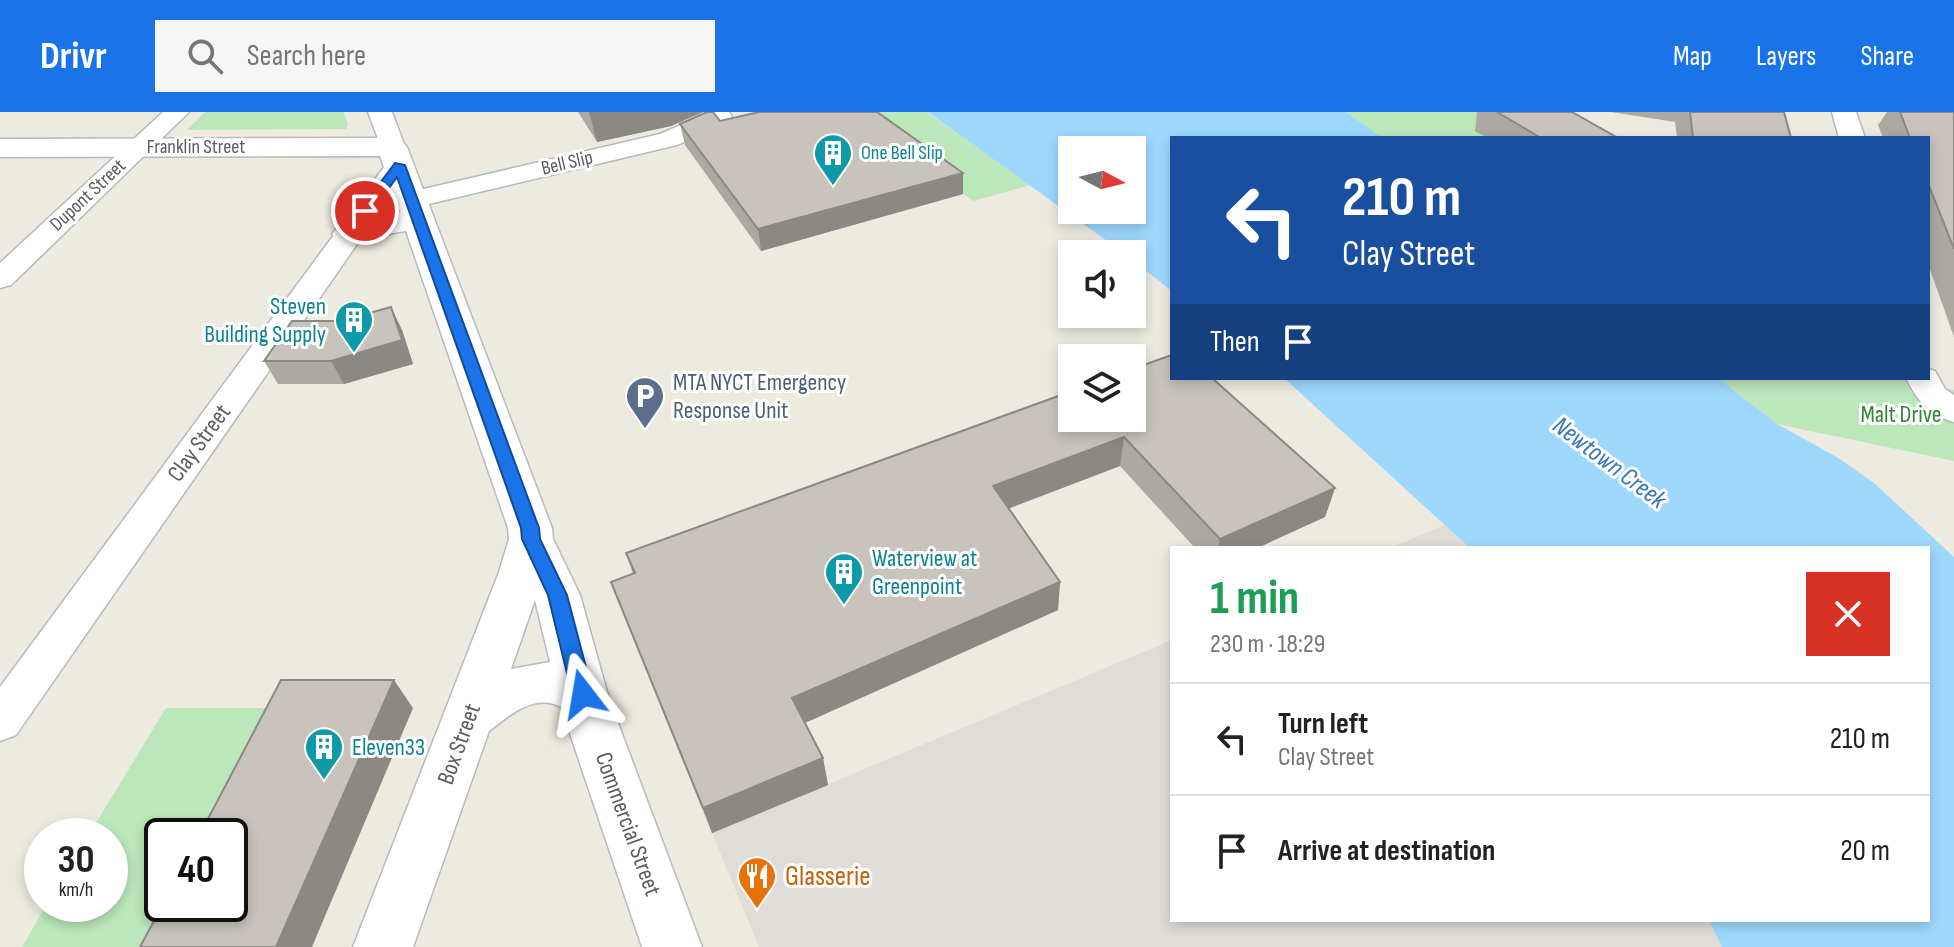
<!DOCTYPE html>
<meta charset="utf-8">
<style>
:root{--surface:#fff;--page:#f6f6f6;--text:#222;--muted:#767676;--line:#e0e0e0;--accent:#1a73e8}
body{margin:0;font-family:"Sofia Sans Condensed",sans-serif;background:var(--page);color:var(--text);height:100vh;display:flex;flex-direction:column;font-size:30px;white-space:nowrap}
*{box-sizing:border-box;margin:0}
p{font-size:26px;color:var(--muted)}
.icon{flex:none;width:44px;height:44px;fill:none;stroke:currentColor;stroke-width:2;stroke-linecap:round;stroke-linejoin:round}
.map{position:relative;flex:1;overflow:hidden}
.details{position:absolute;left:1170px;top:434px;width:760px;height:376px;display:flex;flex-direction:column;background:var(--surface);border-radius:0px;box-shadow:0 4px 12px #0003}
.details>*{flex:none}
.hud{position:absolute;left:1170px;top:24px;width:760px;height:244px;border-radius:0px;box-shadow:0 4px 12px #0003;background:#1a4fa0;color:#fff;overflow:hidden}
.needle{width:52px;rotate:97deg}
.tools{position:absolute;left:1058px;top:24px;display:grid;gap:16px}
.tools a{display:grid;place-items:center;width:88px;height:88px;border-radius:0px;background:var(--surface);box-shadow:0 4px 12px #0003;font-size:40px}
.speed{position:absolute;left:24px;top:706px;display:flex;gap:16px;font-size:40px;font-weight:700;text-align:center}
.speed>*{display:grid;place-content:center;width:104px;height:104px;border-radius:50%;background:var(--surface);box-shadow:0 4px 12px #0003;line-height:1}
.speed small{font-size:20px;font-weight:400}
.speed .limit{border:4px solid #111;border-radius:12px;background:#fff;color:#111}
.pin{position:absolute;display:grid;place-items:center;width:68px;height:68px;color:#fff;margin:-34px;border:4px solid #fff;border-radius:50%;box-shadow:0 2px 8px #0007}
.me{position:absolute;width:88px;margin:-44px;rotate:346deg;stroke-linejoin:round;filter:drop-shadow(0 0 6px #0008)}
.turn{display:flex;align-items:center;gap:28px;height:168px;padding:0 40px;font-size:36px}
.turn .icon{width:104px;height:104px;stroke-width:2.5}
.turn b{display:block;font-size:56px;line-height:68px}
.then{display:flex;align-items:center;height:76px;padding:0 40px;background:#0003;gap:16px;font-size:30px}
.round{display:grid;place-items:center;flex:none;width:84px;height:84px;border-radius:0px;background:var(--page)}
.head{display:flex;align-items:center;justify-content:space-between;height:136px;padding:0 40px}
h1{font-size:48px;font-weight:700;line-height:60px;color:#1e9e55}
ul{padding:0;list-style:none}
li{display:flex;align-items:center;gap:24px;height:112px;padding:0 40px;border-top:2px solid var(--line)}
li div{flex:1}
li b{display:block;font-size:30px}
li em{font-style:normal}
header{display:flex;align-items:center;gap:48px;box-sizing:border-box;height:112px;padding:0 40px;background:var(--accent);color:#fff}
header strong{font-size:38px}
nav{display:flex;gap:44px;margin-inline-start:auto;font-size:28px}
.search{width:560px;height:72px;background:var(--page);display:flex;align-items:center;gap:20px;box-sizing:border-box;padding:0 28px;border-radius:0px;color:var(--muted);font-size:30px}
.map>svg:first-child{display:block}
.industrial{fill:#e0ddd8}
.green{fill:#bce7bb}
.water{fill:#9ed8ff;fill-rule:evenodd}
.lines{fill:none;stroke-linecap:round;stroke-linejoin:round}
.street-casing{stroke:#b6b9be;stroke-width:3}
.secondary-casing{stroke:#b6bac0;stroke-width:3}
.street{fill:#fff;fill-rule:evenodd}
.secondary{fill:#fff;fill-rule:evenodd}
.wall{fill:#aca9a3}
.shaded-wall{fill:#8c8984}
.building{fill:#c8c4bd;stroke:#8c8984;stroke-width:2}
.route{fill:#1a73e8;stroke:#114b97;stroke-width:2}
.labels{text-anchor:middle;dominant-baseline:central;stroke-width:6;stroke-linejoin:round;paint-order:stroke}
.far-street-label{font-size:20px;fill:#595d62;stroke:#fff}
.far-culture-label{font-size:20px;fill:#0d838f;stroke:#fff;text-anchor:start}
.culture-label{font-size:24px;fill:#0d838f;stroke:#fff;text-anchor:start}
.service-label{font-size:24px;fill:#4e5e75;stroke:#fff;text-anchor:start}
.park-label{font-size:24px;fill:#2f8431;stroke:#fff}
.street-label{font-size:24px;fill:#595d62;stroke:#fff}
.water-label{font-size:26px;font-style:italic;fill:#3778b6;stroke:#fff}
.near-food-label{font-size:28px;fill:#c56008;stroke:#fff;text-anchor:start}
</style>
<header>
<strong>Drivr</strong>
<div class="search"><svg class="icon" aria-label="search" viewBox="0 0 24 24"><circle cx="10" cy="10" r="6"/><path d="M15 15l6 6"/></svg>Search here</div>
<nav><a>Map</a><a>Layers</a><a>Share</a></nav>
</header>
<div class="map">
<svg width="1954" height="835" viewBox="0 0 1954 835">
<rect width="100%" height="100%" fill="#edeae0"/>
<!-- industrial -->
<path class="industrial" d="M1445,413L1470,436H1390Z
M1172,528V808H1709L1722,835H759L712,721Z"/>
<!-- green -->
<path class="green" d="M205,0H344L348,13L346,17L187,18Z
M776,0H927L1031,73L973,89L854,2Z
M1346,0H1477L1475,19L1487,26H1383Z
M1718,266H1897L1954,278V349L1777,312Z
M166,596H303L230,724H162V792H205L183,835H22L47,792H110V724H88Z"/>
<!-- water -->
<path class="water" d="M928,0H1346L1383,26H1172V179L1132,148V142H1125ZM1072,38H1132V98H1072Z
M1284,266H1718L1777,312L1840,347L1874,371L1954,445V835H1722L1709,808H1928V436H1470Z"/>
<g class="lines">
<!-- street casing -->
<g class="street-casing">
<path id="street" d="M163,0H189L11,173L0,176V151Z
M368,0H392L405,35L401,40H383Z
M711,0H729L732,5L729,10L677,33L412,96L402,94L398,88L402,82L660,22Z
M1832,0H1856L1865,26H1839Z
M399,45L408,47L412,53L16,623L0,629V575L390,47Z
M1928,257L1935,259L1945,277L1954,283V310C1929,303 1917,288 1906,266H1928Z"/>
</g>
<!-- secondary casing -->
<g class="secondary-casing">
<path id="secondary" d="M392,26L402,29L407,35L552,416L553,427L580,483L609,587L702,835H642L561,595C534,581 510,603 489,619L413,835H353L499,460L509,427L508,416L406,119C383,121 358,134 336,129L332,122C344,104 379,102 400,100L380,44L0,45V27ZM535,488L550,550L511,557Z"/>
</g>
<!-- street -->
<use href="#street" class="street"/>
<!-- secondary -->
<use href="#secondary" class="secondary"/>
</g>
<!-- wall -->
<path class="wall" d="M578,0H703L671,14L597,30Z
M1477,0H1572L1618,26H1487L1475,19Z
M1611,0H1784L1791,26H1677L1675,10Z
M1887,0H1954V225L1928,152V26H1883L1878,13Z
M720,9L963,61V82L761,139L685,33L680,12Z
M402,218L413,252L344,272H278L264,249Z
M1072,279L1335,376L1325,405L1257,436H1195L1120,354L1009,396L1060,470L1058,498L805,611L823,646L828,673L712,721L611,470L633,462L626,441Z"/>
<!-- shaded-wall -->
<path class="shaded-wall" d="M589,0H703L671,14L597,30Z
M963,61V82L761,139L758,117Z
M391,195L402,218L413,252L344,272L331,249Z
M1124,325L1120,354L992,403L993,374Z
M1335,376L1325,405L1257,436H1218L1220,427Z
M1060,470L1058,498L798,614L792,586Z
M394,568L413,596L312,835H276Z
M823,646L828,673L712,721L703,696Z"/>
<!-- building -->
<path class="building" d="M707,0H713L720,9L759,0H877L963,61L758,117L680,12Z
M1497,0H1572L1618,26H1541Z
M1690,0H1784L1791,26H1693Z
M1900,0H1954V137L1928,71V26H1910Z
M391,195L402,228L331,249H264L292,209H341Z
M1172,243V266H1212L1335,376L1220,427L1124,325L993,374L1060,470L792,586L823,646L703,696L611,470L635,461L626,441L1072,279V306H1132V257Z
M281,568H394L276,835H140L163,792H230V724H199Z"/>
<!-- route -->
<path class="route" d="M395,51L405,53L539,416L540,427L567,483L593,582L590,588L583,591L575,588L572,582L548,483L522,427L521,416L397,65L370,102L359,99Z"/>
<!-- icons -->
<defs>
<g id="building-pin" transform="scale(2)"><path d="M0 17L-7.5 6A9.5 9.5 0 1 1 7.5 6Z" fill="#0f9aa8" stroke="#fff"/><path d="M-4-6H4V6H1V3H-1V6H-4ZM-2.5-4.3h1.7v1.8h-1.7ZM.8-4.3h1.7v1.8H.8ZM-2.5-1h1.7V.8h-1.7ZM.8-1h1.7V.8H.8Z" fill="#fff"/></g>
<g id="parking-pin" transform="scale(2)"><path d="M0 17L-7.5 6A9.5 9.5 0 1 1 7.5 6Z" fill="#5c6f8a" stroke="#fff"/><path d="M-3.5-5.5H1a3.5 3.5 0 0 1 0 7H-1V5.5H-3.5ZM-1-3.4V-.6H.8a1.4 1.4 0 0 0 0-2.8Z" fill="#fff"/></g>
<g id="restaurant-pin" transform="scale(2)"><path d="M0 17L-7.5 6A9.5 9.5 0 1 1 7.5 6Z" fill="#e8710a" stroke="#fff"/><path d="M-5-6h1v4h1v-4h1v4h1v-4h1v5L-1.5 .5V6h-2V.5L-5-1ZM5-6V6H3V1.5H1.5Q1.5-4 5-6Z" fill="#fff"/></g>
</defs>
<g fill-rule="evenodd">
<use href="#building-pin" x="833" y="41"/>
<use href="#building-pin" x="354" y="208"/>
<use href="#parking-pin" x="645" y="284"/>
<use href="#building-pin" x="844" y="460"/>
<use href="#building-pin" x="324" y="635"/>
<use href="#restaurant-pin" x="757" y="764"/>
</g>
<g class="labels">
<!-- far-street labels -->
<g class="far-street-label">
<text x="196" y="35">Franklin Street</text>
<text transform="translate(567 51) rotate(-13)">Bell Slip</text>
<text transform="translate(88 83) rotate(-43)">Dupont Street</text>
</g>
<!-- far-culture labels -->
<g class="far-culture-label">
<text x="861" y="41">One Bell Slip</text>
</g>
<!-- culture labels -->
<g class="culture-label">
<text x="326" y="194" text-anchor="end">Steven<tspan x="326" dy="28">Building Supply</tspan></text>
<text x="872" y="446">Waterview at<tspan x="872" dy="28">Greenpoint</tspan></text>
<text x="352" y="635">Eleven33</text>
</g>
<!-- service labels -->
<g class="service-label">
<text x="673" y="270">MTA NYCT Emergency<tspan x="673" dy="28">Response Unit</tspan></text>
</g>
<!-- park labels -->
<g class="park-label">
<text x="1901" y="302">Malt Drive</text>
</g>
<!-- street labels -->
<g class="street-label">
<text transform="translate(199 331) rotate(-54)">Clay Street</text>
<text transform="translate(459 632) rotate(-70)">Box Street</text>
<text transform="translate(628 712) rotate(70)">Commercial Street</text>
</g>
<!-- water labels -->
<g class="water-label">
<text transform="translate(1609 351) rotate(37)">Newtown Creek</text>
</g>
<!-- near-food labels -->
<g class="near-food-label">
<text x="785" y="764">Glasserie</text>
</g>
</g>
</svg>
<div class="tools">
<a><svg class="needle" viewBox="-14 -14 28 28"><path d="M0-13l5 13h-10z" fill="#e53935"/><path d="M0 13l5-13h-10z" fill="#767676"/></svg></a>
<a><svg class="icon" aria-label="sound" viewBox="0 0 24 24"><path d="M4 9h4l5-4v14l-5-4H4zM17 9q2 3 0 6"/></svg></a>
<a><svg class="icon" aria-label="layers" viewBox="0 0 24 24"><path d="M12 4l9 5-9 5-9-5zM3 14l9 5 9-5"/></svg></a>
</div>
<div class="speed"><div>30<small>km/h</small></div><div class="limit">40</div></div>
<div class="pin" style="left:365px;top:99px;background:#d93025"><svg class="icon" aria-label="arrive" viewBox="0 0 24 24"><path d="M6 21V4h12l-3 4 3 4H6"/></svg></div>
<svg class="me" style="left:583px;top:582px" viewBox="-20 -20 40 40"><path d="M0-17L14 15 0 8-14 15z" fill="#1a73e8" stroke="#fff" stroke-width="4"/></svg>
<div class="hud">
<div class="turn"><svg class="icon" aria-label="left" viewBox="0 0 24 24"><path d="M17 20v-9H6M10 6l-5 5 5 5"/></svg><div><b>210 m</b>Clay Street</div></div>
<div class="then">Then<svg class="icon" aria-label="arrive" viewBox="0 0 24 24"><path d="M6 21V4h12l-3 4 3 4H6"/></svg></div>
</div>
<section class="details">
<div class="head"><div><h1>1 min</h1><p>230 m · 18:29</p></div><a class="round" style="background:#d93025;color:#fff"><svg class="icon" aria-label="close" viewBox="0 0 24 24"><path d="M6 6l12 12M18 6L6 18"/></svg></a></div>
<ul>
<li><svg class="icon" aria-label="left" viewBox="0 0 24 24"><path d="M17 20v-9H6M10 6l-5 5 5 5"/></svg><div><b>Turn left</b><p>Clay Street</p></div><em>210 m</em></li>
<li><svg class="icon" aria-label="arrive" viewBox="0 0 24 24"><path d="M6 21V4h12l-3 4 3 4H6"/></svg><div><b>Arrive at destination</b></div><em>20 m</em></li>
</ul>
</section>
</div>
